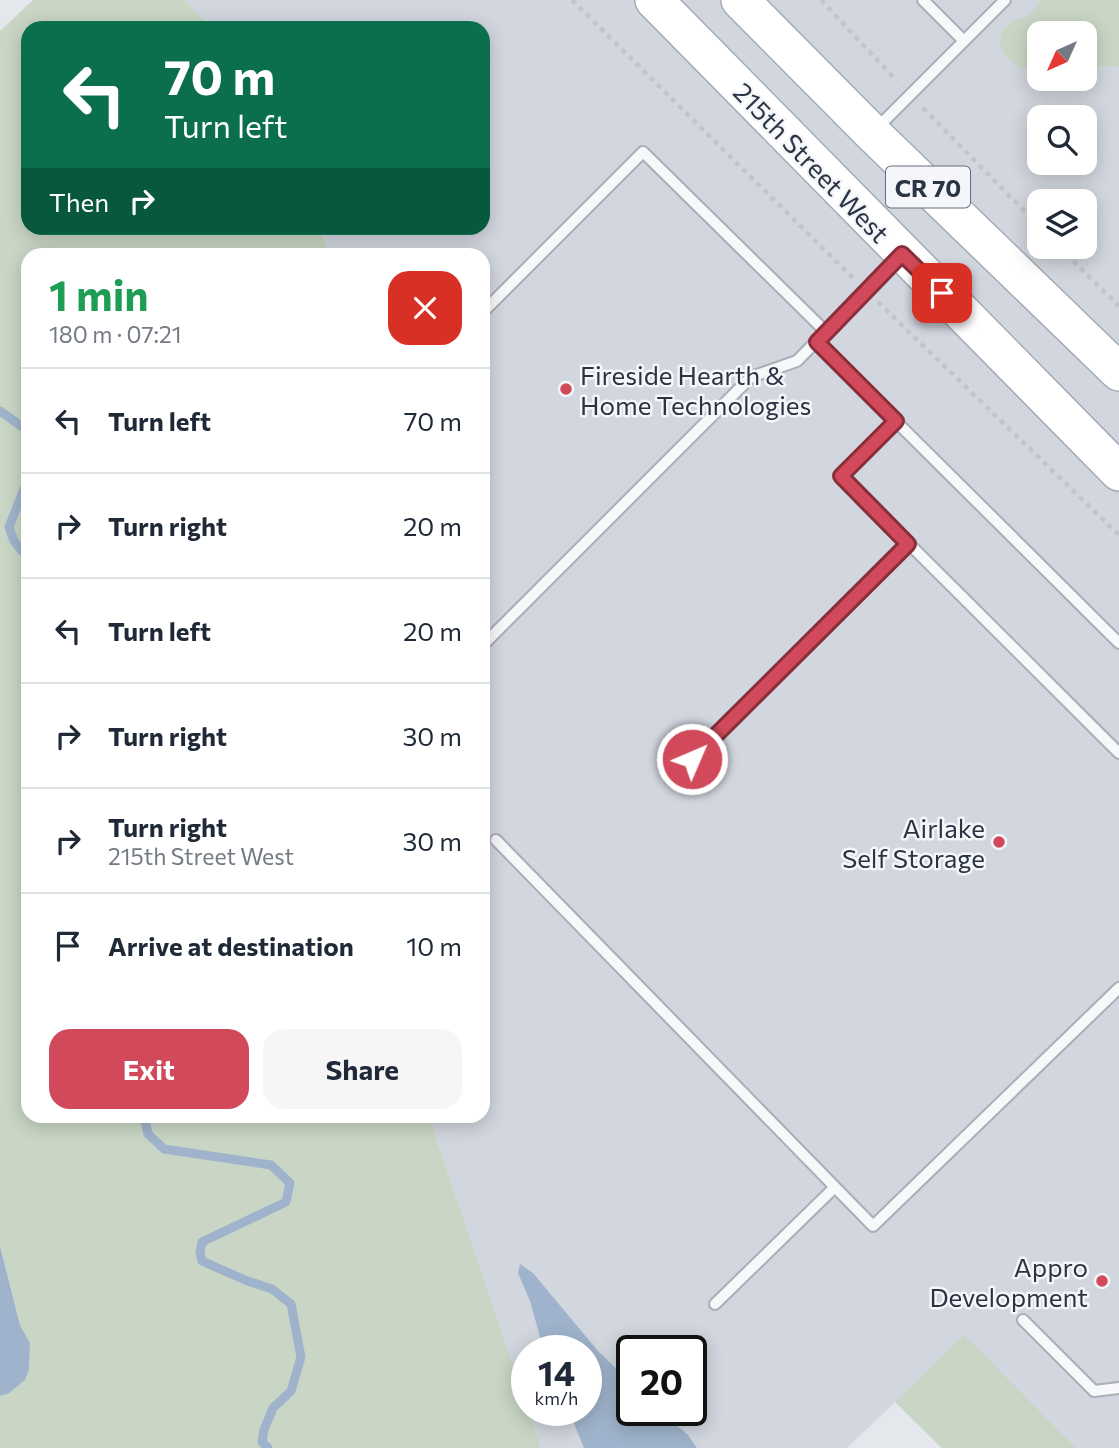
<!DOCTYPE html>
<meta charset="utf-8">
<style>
:root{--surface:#fff;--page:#f6f6f7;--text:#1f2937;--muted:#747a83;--line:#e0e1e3;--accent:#d1495b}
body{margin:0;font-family:Commissioner,sans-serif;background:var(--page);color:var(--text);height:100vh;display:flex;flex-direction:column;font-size:26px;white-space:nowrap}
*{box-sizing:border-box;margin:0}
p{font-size:23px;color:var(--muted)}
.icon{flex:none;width:38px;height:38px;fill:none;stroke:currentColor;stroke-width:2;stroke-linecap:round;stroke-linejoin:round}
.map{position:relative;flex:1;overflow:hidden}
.sheet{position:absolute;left:21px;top:248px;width:469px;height:875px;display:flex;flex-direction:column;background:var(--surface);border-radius:21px;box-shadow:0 4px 18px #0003}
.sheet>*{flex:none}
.top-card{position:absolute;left:21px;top:21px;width:469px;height:214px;border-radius:21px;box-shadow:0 4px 18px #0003;background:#0b6e4f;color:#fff;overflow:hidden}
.needle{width:46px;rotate:225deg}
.buttons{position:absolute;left:1027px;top:21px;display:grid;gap:14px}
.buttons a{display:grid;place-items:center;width:70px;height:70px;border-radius:14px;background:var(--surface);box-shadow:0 4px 18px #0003;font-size:35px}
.speed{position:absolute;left:511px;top:1335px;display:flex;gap:14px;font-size:35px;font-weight:700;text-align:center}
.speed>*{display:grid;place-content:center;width:91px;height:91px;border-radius:50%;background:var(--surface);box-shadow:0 4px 18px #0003;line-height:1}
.speed small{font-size:18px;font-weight:400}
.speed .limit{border:4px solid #111;border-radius:10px;background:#fff;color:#111}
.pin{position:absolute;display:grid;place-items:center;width:60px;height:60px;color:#fff;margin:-30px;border-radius:14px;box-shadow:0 4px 10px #0006}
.me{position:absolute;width:77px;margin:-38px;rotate:45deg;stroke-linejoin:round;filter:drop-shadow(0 0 5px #0008)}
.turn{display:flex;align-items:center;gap:24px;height:147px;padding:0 28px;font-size:32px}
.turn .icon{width:91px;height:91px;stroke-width:2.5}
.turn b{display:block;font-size:49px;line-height:60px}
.then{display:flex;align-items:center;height:66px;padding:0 28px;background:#0003;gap:14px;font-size:26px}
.round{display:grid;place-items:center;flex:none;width:74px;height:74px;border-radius:21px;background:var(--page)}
.summary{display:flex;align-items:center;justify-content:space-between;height:119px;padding:0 28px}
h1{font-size:42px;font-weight:700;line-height:52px;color:#1e9e55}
.action{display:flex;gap:14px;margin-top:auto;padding:14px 28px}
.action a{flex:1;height:80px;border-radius:21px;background:var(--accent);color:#fff;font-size:28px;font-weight:700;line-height:80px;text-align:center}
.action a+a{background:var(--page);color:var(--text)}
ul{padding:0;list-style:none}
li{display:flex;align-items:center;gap:21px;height:105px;padding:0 28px;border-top:2px solid var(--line)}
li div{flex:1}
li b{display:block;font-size:26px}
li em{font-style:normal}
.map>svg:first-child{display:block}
.built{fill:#d2d6de;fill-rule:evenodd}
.green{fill:#c9d6c5}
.water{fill:#9fb4cc}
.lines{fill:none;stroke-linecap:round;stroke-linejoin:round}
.stream{stroke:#9fb4cc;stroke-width:9}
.service-casing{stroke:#a9aeb7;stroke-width:14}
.primary-casing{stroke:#a3abb8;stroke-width:40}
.path{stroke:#c2c5cb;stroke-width:4.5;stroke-dasharray:5 5;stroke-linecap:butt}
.service{stroke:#f7f8fa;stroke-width:10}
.primary{stroke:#fff;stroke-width:37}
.route-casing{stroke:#882f3b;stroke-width:18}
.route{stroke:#d1495b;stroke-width:12}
.poi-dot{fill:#d1495b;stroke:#f4f6f9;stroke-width:2.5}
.labels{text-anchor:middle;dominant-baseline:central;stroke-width:5;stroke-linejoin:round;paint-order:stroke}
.shield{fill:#f4f6f9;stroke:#676e7b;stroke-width:2}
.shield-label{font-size:24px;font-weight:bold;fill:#2b3445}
.street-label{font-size:26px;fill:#2b3445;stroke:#f4f6f9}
.poi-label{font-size:26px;fill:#2b3445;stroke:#f4f6f9;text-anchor:end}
</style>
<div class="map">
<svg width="1119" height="1448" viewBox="0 0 1119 1448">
<rect width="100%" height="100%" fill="#e4e7ec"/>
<!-- built -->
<path class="built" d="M184,0H1119V1448H942L895,1402L847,1448H541L528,1411L586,1410V1351H527V1407L429,1117L483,1116V256L329,255L322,228H483V28H212ZM1040,33H1085V79H1040ZM1040,117H1085V163H1040ZM1040,201H1085V247H1040ZM632,1351H691V1410H632Z"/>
<!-- green -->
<path class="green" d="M33,0H184L212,28H28V228H321L329,255L28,256V1116L429,1117L541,1448H0V1396L29,1369L30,1343L20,1325L0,1246V31Z
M1040,0H1119V67L1093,65L1085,56V33H1040C1040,52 1039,58 1023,68C1004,61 990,41 1009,24C1014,19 1024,19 1030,14C1034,11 1037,4 1040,0Z
M964,1335L1076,1448H942L895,1402Z"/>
<!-- water -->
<path class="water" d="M0,1246L20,1325L30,1343L29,1369L25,1380L9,1393L0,1396Z
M520,1264L533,1273L598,1351L632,1384V1410L660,1411L688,1435L697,1448H584L569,1411L586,1410V1351H544L530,1301L518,1273Z"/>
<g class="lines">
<!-- stream -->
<path class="stream" d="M0,411L28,431
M28,479L9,527L14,541L28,558
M149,1116L145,1120L148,1134L164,1149L271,1165L290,1183L286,1202L202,1242L200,1253L202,1261L245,1280L272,1289L291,1304L301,1357L291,1391L273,1408L264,1430L262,1442L268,1448"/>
<!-- service casing -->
<g class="service-casing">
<path id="service" d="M964,41L1005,0
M875,130L964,41L923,0
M483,312L643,152L826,332
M816,342L1119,643
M896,421L841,476L1119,753
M483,645L751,377L797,361L900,256
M692,759L908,544
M496,840L873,1226L1119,988
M715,1304L835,1187
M1023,1320L1094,1391L1119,1388"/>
</g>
<!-- primary casing -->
<g class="primary-casing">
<path id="primary" d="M654,0L1119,472
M740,0L872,133L1119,372"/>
</g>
<!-- path -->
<path class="path" d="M572,0L854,279
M821,0L897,81
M923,108L1040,227
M1059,247L1119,306
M878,302L1119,535"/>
<!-- service -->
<use href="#service" class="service"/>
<!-- primary -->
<use href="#primary" class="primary"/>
</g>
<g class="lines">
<!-- route casing -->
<g class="route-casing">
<path id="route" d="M692,759L908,544L841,476L896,421L817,342L902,254L942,293"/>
</g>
<!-- route -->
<use href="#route" class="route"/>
</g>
<!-- markers -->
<g class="poi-dot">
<circle cx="566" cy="389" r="7"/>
<circle cx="999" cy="842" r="7"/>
<circle cx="1102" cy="1281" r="7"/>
</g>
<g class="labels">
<!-- shield labels -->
<rect class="shield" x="886" y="166.5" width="84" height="41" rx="5"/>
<g class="shield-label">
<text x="928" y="187">CR 70</text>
</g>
<!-- street labels -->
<g class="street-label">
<text transform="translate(812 162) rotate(46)">215th Street West</text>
</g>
<!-- poi labels -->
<g class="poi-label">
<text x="580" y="374" text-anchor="start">Fireside Hearth &amp;<tspan x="580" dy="30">Home Technologies</tspan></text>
<text x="985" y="827">Airlake<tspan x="985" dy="30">Self Storage</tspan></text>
<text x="1088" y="1266">Appro<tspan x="1088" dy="30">Development</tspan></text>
</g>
</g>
</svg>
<div class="buttons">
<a><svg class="needle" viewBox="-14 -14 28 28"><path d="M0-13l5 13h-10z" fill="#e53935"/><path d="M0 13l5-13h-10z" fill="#747a83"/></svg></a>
<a><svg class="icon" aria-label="search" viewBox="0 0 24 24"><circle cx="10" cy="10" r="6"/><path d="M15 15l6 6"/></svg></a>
<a><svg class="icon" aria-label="layers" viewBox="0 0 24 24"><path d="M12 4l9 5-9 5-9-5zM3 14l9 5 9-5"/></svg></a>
</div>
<div class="speed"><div>14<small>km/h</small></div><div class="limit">20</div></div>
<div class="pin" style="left:942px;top:293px;background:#d93025"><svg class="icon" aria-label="arrive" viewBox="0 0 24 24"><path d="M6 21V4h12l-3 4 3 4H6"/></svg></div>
<svg class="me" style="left:692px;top:759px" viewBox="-20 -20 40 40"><circle r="17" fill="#d1495b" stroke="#fff" stroke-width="3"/><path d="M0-11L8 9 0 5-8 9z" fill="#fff"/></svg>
<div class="top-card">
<div class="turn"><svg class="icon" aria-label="left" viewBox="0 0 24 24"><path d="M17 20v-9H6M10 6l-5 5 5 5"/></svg><div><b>70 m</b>Turn left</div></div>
<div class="then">Then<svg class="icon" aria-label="right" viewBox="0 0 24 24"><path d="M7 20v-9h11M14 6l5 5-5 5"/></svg></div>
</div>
<section class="sheet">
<div class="summary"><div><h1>1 min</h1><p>180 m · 07:21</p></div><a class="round" style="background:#d93025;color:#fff"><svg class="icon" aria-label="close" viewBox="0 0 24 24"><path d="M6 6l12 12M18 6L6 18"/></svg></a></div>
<ul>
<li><svg class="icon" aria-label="left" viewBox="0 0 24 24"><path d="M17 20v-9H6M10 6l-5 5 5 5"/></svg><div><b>Turn left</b></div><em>70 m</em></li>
<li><svg class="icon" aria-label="right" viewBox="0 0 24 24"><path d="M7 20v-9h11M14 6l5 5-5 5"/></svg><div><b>Turn right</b></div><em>20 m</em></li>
<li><svg class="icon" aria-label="left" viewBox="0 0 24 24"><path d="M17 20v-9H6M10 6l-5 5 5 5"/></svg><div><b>Turn left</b></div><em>20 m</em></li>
<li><svg class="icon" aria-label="right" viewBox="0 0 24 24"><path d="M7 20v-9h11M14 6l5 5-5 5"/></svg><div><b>Turn right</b></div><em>30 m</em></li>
<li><svg class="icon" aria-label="right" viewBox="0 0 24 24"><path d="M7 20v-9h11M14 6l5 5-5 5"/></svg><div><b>Turn right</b><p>215th Street West</p></div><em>30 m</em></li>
<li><svg class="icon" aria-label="arrive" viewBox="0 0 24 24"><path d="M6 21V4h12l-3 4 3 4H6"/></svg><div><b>Arrive at destination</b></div><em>10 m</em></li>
</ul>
<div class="action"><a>Exit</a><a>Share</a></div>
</section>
</div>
